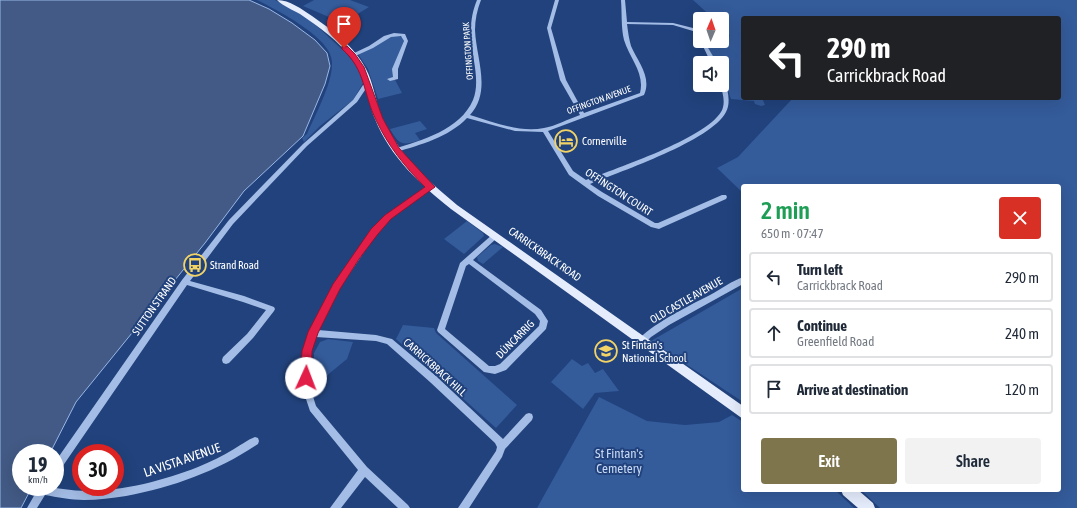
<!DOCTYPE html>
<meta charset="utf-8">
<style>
:root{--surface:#fff;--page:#f2f2f3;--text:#1f2937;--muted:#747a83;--line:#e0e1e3;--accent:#7e754c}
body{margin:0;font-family:"Asap Condensed",sans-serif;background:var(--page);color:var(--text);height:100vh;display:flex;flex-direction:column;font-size:15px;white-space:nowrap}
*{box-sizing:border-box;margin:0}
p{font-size:13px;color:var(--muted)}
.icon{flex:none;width:22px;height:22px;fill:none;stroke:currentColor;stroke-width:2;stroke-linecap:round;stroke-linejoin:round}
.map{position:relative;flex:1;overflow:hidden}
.panel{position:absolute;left:741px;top:184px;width:320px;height:308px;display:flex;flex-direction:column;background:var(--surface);border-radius:4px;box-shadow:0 4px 16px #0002}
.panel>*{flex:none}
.banner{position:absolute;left:741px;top:16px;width:320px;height:84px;border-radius:4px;box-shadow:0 4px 16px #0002;background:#202124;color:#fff;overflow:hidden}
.needle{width:26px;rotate:2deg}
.tools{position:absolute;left:693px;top:12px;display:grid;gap:8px}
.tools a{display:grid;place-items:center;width:36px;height:36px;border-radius:4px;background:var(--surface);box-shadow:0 4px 16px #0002;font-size:20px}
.speed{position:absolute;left:12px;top:444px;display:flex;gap:8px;font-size:20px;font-weight:700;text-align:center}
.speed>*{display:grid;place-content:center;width:52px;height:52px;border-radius:50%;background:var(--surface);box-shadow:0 4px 16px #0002;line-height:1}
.speed small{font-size:10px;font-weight:400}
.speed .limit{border:6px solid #d22;background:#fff;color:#111}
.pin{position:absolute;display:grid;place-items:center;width:34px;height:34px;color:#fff;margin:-41px -17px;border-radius:50% 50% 50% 0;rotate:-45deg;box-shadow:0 0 4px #0007}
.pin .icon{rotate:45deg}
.me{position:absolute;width:44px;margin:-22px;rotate:2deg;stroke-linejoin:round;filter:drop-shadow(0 0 3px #0008)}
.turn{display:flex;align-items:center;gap:14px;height:84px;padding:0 20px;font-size:18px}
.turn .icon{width:52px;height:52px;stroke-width:2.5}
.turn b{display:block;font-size:28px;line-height:34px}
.round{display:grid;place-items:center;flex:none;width:42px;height:42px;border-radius:4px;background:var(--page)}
.summary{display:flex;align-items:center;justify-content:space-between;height:68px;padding:0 20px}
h1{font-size:24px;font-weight:600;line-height:30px;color:#1e9e55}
.button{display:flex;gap:8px;margin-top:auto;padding:8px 20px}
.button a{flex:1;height:46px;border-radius:4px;background:var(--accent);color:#fff;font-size:16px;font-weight:600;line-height:46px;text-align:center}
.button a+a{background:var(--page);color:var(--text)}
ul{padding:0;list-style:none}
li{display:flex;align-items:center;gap:12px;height:50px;margin:0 8px 6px;padding:0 12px;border:2px solid var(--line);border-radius:4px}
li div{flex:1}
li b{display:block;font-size:15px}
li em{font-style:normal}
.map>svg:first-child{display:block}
.green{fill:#345b9a}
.water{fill:#425a85;stroke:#98b7e7}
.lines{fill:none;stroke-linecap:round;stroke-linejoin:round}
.minor{fill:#a4bde6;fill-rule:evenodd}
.major{fill:#e5edfd;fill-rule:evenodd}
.route{fill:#e11d48;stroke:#92132f}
.labels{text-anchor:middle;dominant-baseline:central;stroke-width:4;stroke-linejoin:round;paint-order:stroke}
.far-street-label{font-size:9px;fill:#fff;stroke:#21427c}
.poi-label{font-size:11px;fill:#fff;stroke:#21427c;text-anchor:start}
.street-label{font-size:11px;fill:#fff;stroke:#21427c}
.near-park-label{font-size:13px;fill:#c7d9f5;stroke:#21427c}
.near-street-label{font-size:13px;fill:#fff;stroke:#21427c}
</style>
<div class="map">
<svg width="1077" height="508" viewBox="0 0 1077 508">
<rect width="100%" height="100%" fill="#21427c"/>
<!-- green -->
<path class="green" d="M257,0H275L307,17L345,52L358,67L363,83L353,100L320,126L304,142L302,138L307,134C315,115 333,83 332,62C332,38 277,10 257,0Z
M314,0H350L369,7L343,23L303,6Z
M693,0H1077V508H880L861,490H1059V186H743V193L717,168L738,157L793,98H1059V18H743V98H762L765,105L761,106L755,104L754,101L731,99L722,73V63H716L704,41H722V38L730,36L722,25V19H714Z
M391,35H399L403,38L404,43L393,76L402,93L378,99L368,69L358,54Z
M420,121L427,129L415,133L420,140C402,146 399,145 390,129Z
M467,221L483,233L484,236L464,254L444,239Z
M495,244L503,247L483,264L478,261L477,257L491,245Z
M743,288V402L651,341Z
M403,325L434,328L436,333L517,405L496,428L396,339Z
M328,339L353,342L347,359L314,386V353L320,342Z
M572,359L582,366L588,363L595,373L603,369L619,391L595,393L583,409L551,382Z
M599,397L647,421L685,425L719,422L732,415L743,422V490H835L854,508H537Z"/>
<!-- water -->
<path class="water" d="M0,0H249L269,9L292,23L315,40L327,53L330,66L325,84L303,136L244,191L205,243L76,402L50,453H21V487H32L21,508H0Z"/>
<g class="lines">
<!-- minor -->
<path class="minor" d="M477,0H481C477,10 475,20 475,30C476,58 492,91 470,115C493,122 520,133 544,128C556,126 568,119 580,115L560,80L547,28L555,0H559L551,28L566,80L584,113L640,93C645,73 630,59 624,40C621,28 622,13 621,0H625L627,22L673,23L697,29L700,34V39H698L693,31L673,25L627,24C628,32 629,39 631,46C638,62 652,77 644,95L548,131L573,171L586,180C617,168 704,139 721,112C726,104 723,93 720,85H722V79L724,80C728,89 731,103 726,112C711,141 621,171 590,184L602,192L655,223H658L722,195H726L727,197L726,199L661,228L659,229L651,227L598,196L569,175L543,132L515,131L467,118C449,137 420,145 396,152L394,151L393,150L394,149C422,140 460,130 473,100C478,88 476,73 474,61C471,38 468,22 477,0Z
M394,33L405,34L408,41L398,69V79L390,81L387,79L393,77L392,69L404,41L401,36L391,37L373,48L353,57L350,55L369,46L384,36Z
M700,40L704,41L717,63H711Z
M368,83L371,85L367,87L357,102L307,146L233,224L190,281L244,296L274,307L275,309L274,311L253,338L229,363L226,364L223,363L222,360L223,357L247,334L266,310L243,302L187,285L58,473L55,475V462L182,280L229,220L303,144L353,100L363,85Z
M428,185H432L433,187L390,219L377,233L340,288L318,330L376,335L392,339L436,376L503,439L526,414L529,413L532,414L533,417L532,420L505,449L502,457L469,508H458L496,451L497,447L495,443L430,382L387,344L376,341L316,337L311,351L310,387L316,406L367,467L408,505L410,508H398L365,477L341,508H330L358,470L310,411L302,387L303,351L309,333L334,284L373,229L386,215Z
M495,233L498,236L497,238L473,260L541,310L548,321L546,329L506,370L495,374L484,372L438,332L437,330L460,263L493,234ZM469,264L535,314L540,321L539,326L500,364L495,366H489L445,329L466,266Z
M743,277V284L669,325L651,337L645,343L642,344L639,343L638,341C646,327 694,303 710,295C721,289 732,281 743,277Z
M255,437L258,438L259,441L258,444C218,471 174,487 126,496C112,498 98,500 84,500C71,500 57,497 45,495L37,508H27L39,487C55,487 71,491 88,491C123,491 165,480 198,467C210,462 223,456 234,449C241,445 247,440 255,437Z"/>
<!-- major -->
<path class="major" d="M277,0C290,0 301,9 312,16C332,30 355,47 366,69C373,82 375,98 380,112C385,125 392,136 399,147C414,170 436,187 457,205L743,406V419L451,209C420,184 390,157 375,119C367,100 366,77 353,60C339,41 319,27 300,14C293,10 283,6 277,0Z
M841,490H858L873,503L875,508H858L843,495Z"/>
</g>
<!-- route -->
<path class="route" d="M342,46H347L355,54L364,67L383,119L399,148L435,187L391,219L378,234L359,259L340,289L318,333L312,351L311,378L309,382L306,383L302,382L300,378L302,351L308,332L333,284L371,229L385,215L425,187C405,167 388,146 376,120C363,94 366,70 342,49Z"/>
<!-- icons -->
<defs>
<g id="hotel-ring" transform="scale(1.15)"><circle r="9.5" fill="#21427c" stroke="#f2d366" stroke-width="1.5"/><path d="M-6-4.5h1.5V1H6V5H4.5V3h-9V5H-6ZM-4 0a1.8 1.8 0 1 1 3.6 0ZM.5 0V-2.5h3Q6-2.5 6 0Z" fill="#f2d366"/></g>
<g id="bus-ring" transform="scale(1.15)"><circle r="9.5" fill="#21427c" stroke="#f2d366" stroke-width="1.5"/><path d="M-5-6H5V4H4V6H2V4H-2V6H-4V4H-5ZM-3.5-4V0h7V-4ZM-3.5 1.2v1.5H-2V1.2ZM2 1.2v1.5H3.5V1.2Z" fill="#f2d366"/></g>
<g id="school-ring" transform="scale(1.15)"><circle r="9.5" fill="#21427c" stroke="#f2d366" stroke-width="1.5"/><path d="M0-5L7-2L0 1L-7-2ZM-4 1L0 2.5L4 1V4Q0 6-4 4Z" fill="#f2d366"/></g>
</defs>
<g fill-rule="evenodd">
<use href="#hotel-ring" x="566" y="141"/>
<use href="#bus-ring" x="195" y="265"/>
<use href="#school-ring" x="606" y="351"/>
</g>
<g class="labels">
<!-- far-street labels -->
<g class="far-street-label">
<text transform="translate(468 51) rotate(-94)">OFFINGTON PARK</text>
<text transform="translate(599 100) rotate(-20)">OFFINGTON AVENUE</text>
</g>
<!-- poi labels -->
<g class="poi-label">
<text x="582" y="141">Cornerville</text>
<text x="210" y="265">Strand Road</text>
<text x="622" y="345">St Fintan's<tspan x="622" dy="13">National School</tspan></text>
</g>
<!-- street labels -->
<g class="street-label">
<text transform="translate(619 192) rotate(33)">OFFINGTON COURT</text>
<text transform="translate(545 254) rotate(35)">CARRICKBRACK ROAD</text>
<text transform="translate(686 300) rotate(-30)">OLD CASTLE AVENUE</text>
<text transform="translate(154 306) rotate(-55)">SUTTON STRAND</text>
<text transform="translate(515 339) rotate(-45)">DÚNCARRIG</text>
<text transform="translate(435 367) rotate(42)">CARRICKBRACK HILL</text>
</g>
<!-- near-park labels -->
<g class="near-park-label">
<text x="619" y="453">St Fintan's<tspan x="619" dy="15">Cemetery</tspan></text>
</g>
<!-- near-street labels -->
<g class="near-street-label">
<text transform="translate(182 460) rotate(-19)">LA VISTA AVENUE</text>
</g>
</g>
</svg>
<div class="tools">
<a><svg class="needle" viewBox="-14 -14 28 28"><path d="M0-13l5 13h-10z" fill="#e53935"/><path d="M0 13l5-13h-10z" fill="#747a83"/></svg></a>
<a><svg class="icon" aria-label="sound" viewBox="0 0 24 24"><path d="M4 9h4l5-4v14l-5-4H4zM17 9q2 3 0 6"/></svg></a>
</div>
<div class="speed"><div>19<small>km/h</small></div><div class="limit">30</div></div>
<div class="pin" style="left:344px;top:48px;background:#d93025"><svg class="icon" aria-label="arrive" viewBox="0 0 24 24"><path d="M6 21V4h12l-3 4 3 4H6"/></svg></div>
<svg class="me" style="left:306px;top:378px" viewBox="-20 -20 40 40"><circle r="19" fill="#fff"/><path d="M0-13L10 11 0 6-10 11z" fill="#e11d48"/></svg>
<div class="banner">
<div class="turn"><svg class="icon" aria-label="left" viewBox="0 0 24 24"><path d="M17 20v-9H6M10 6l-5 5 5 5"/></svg><div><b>290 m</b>Carrickbrack Road</div></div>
</div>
<section class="panel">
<div class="summary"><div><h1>2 min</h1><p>650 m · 07:47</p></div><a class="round" style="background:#d93025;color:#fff"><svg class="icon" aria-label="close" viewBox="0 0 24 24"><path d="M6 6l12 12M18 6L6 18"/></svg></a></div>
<ul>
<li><svg class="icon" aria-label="left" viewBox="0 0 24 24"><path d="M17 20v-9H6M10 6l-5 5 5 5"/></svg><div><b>Turn left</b><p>Carrickbrack Road</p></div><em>290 m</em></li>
<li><svg class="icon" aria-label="ahead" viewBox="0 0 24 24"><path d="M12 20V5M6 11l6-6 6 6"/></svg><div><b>Continue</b><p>Greenfield Road</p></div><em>240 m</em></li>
<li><svg class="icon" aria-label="arrive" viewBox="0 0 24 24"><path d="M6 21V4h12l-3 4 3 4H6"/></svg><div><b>Arrive at destination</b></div><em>120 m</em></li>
</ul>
<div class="button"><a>Exit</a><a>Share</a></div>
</section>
</div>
